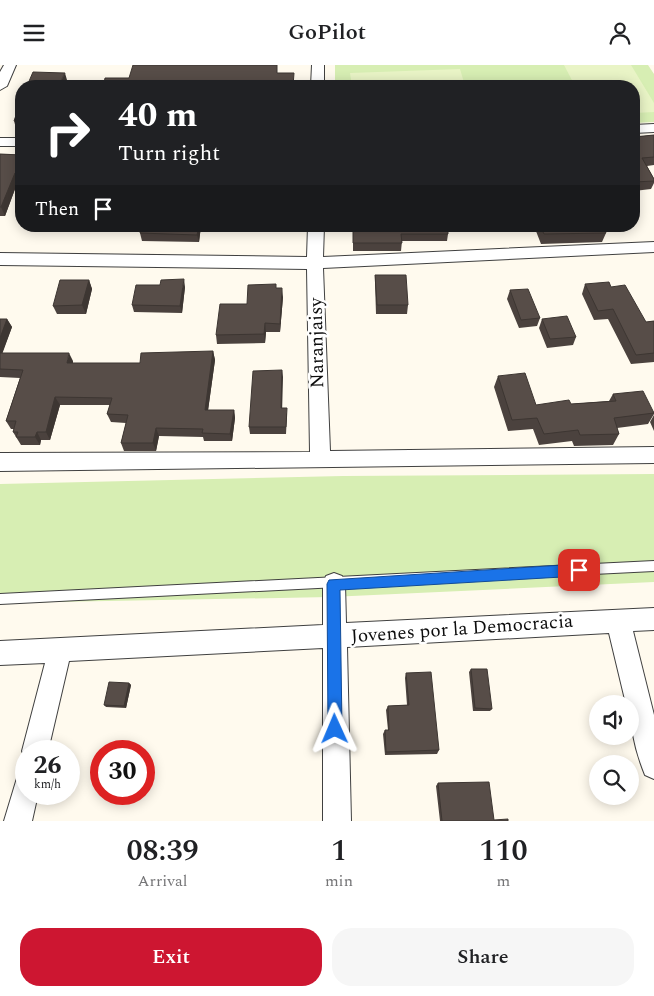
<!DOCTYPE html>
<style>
:root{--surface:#fff;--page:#f6f6f6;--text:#202124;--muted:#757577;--accent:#cd1631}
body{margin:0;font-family:Spectral,serif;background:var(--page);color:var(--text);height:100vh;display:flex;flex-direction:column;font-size:19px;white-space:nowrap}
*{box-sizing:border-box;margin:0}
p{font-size:16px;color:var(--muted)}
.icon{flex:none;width:28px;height:28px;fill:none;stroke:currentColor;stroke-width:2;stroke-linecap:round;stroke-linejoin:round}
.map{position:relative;height:756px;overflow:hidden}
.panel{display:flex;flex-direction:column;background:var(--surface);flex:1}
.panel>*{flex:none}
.hud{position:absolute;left:15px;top:15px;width:625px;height:152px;border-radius:20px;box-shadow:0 2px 12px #0003;background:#202124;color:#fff;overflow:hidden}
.controls{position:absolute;left:589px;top:630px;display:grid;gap:10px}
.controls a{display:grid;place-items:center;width:50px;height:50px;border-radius:50%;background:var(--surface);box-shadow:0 2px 12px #0003;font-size:25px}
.speed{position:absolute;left:15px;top:675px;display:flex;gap:10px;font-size:25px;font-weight:700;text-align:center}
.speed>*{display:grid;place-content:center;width:65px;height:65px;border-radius:50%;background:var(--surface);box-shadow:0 2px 12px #0003;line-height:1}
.speed small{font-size:12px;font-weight:400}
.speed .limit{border:8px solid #d22;background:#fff;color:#111}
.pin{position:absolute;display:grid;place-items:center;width:42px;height:42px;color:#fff;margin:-21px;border-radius:10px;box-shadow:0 2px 8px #0006}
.me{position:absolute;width:55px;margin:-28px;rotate:359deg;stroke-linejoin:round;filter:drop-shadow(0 0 4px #0008)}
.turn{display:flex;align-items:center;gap:18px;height:105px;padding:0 20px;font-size:22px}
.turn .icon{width:65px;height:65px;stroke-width:2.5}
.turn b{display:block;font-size:35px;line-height:42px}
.then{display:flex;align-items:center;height:48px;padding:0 20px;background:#0003;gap:10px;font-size:19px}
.eta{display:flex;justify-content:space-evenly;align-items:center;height:85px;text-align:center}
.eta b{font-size:30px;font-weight:600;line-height:35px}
.cta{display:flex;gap:10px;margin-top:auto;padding:10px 20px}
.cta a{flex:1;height:58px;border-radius:20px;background:var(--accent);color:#fff;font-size:20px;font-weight:600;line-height:58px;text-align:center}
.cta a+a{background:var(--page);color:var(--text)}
header{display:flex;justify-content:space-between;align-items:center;height:65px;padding:0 20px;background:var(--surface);font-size:22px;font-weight:600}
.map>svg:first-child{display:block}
.green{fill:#d7eeb3}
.pitch{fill:#e9f4c6}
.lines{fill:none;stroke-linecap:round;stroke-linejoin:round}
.lane-casing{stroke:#404040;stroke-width:2}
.street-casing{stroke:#404040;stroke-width:2}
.lane{fill:#fff;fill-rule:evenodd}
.street{fill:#fff;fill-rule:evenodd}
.wall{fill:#4b423e}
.shaded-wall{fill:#3d3632}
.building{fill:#574d48;stroke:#3d3632}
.route{fill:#1a73e8;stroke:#114b97}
.labels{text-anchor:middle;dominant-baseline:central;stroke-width:5;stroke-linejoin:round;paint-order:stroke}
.street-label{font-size:19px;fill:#0d0d0d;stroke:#fff}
</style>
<header><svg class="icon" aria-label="menu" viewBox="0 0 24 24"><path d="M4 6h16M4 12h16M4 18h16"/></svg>GoPilot<svg class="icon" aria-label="person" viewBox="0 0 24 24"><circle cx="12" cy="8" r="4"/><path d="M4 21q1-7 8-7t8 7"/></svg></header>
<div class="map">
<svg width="654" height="756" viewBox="0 0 654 756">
<rect width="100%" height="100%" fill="#fffaee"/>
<!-- green -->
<path class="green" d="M335,0H648L654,9V57L634,58V21H335Z
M654,409V517L330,532L0,538V419L343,411Z"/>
<!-- pitch -->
<path class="pitch" d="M564,0H631L654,38V47L634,48V21H575Z
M460,4L465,21H352L350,8Z"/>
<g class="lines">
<!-- lane casing -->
<g class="lane-casing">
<path id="lane" d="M654,496V506L0,539V529Z"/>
</g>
<!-- street casing -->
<g class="street-casing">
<path id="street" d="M4,0H16L7,21L0,25V7Z
M312,0H324V21H311Z
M654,59V67L634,68V60Z
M0,73H21V81H0Z
M308,161H324L323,192L654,177V187L323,203L330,386L654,382V398L0,406V388L310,387L307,204L0,200V188L307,192Z
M334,508L342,511L345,519L346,558L654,543V565L633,566L654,650V714L645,710C636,688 630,662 630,639H626L609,568L347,582L351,756H323V583L69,596L48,686H26V695L22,686L45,598L0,600V576L323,560V519L326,511Z
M26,709V729H38L32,756H4L17,713Z"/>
</g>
<!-- lane -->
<use href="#lane" class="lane"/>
<!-- street -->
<use href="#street" class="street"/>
</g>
<!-- wall -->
<path class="wall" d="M21,36V63H16L14,56Z
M654,70V100L647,101L654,114V118L651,124L634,126V72Z
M0,89L21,90V116H18L5,151H0Z
M142,161H201L199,177L142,176L140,168Z
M353,161L448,169L447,176H402L401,186H353Z
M503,161H603L606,168L602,177L541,179L534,161L504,164Z
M375,210L408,240L407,249H376L375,218Z
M89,215L92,224L86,249H57L53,241Z
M585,219L611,222L646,257L654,256V297L631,299L608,254L594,255L582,229Z
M185,222L182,248L134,247L132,240Z
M510,225L540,253L537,261L519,263L507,234Z
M283,232L280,267H266L265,278L217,279L216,270L247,239Z
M0,254H7L12,262L2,288L73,296V298H140L213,286L215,295L208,345H234L235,353L232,376H204L203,372L159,371L156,386H124L121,378L126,358L111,357L107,349L110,340H60L50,375H41L40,380H21L13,367L14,364H11L6,356L20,313L0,312Z
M542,254L576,272L573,280L547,283L539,263Z
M282,305V343L287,349L286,369H250L249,362Z
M498,311L536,340L571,339L609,336L613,329L654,347V349L648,359L617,363L619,369L613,380L574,381L572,376L539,380L533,364L508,366L494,322Z
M654,350V366L650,357Z
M471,604L492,644L490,646H473L469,607Z
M406,608L439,685L437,689L385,690L383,669L385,665H388L386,645L388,641L407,640L405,613Z
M129,618L131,620L126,643L106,642L104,640Z
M438,718L494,755L508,756H440L436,721Z"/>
<!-- shaded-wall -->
<path class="shaded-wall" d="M65,8L67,15L64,21L60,18Z
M15,108L18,116L5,151L1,142Z
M199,161H201L199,177L197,170Z
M184,214L185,222L182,248L180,241Z
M89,215L92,224L86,249L82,240Z
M282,223L283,232L280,267V259Z
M7,254L12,262L0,295V273Z
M265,258L266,267L265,278L264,269Z
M213,286L215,295L207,353L205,345Z
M69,288L73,296L71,307L67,298Z
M282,305L283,312L282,349L281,343Z
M55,332L60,340L50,375L46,367Z
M234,345L235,353L232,376L230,369Z
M156,363L159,371L156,386L153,378Z
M37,367L41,375L40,380L35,372Z
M129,618L131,620L126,643L124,641Z"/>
<!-- building -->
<path class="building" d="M133,0H277V8H294L293,21H27L33,7L65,8L60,18H104L105,13H129Z
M21,36V56H14Z
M654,70V92L642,93L654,114V116L634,117V72Z
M0,89L21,90V108H15L1,142H0Z
M142,161H199L197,170L140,168Z
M353,161H448V169H401L402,178H353Z
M540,161H603L606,168L544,169Z
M375,210H406L408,240H377Z
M184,214L180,241L132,240L136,220H160L161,215Z
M60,215H89L82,240L53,241Z
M609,217L611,222L625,220L646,257L654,256V288L636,290L613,244L598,246L585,219Z
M276,219V223H282L280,259L265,258L264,269L216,270L220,239H247L248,220Z
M528,224L540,253L521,255L510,225Z
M567,251L576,272L550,274L542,254Z
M0,254H7L0,273Z
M213,286L205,345H234L230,369L202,368L203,364L156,363L153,378H121L128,350L107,349L112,333L55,332L46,367H37L35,372H16L18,367H13L16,356H6L23,305L0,304V288H69L67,298H140L141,288Z
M282,305L281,343H287L286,362H249L253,306Z
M525,308L536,340L569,335L571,339L616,336L613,329L643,326L654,348L614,353L619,369L580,370L578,365L544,369L537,353L512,355L498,311Z
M471,604H487L492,644L475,643Z
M431,607L439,685L386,687L385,665H389L388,641L409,640L406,608Z
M109,617L129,618L124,641L104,640Z
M489,717L494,755L508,754V756H442L438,718Z"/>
<!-- route -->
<path class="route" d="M579,499L583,501L585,505L583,509L579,511L340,525L342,664L340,669L335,671L330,669L328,664L327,519L329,515Z"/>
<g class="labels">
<!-- street labels -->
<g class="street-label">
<text transform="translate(317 278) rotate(-91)">Naranjaisy</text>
<text transform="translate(462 564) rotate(-4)">Jovenes por la Democracia</text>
</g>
</g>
</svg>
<div class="controls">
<a><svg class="icon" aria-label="sound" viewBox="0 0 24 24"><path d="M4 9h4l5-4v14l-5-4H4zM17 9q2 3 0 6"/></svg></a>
<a><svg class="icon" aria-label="search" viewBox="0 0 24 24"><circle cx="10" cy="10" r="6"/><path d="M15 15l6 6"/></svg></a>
</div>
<div class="speed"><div>26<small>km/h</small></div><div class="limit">30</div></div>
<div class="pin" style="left:579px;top:505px;background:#d93025"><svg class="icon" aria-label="arrive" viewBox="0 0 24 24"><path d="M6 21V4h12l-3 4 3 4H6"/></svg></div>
<svg class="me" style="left:335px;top:664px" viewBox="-20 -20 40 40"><path d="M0-17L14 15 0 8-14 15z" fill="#1a73e8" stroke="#fff" stroke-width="4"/></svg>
<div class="hud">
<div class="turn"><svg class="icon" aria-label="right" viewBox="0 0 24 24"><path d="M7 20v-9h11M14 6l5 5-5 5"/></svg><div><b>40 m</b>Turn right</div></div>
<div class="then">Then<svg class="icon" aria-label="arrive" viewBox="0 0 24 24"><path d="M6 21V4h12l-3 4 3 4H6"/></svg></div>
</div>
</div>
<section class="panel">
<div class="eta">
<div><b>08:39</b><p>Arrival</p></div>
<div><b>1</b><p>min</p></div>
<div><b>110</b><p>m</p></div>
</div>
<div class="cta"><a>Exit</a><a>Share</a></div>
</section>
